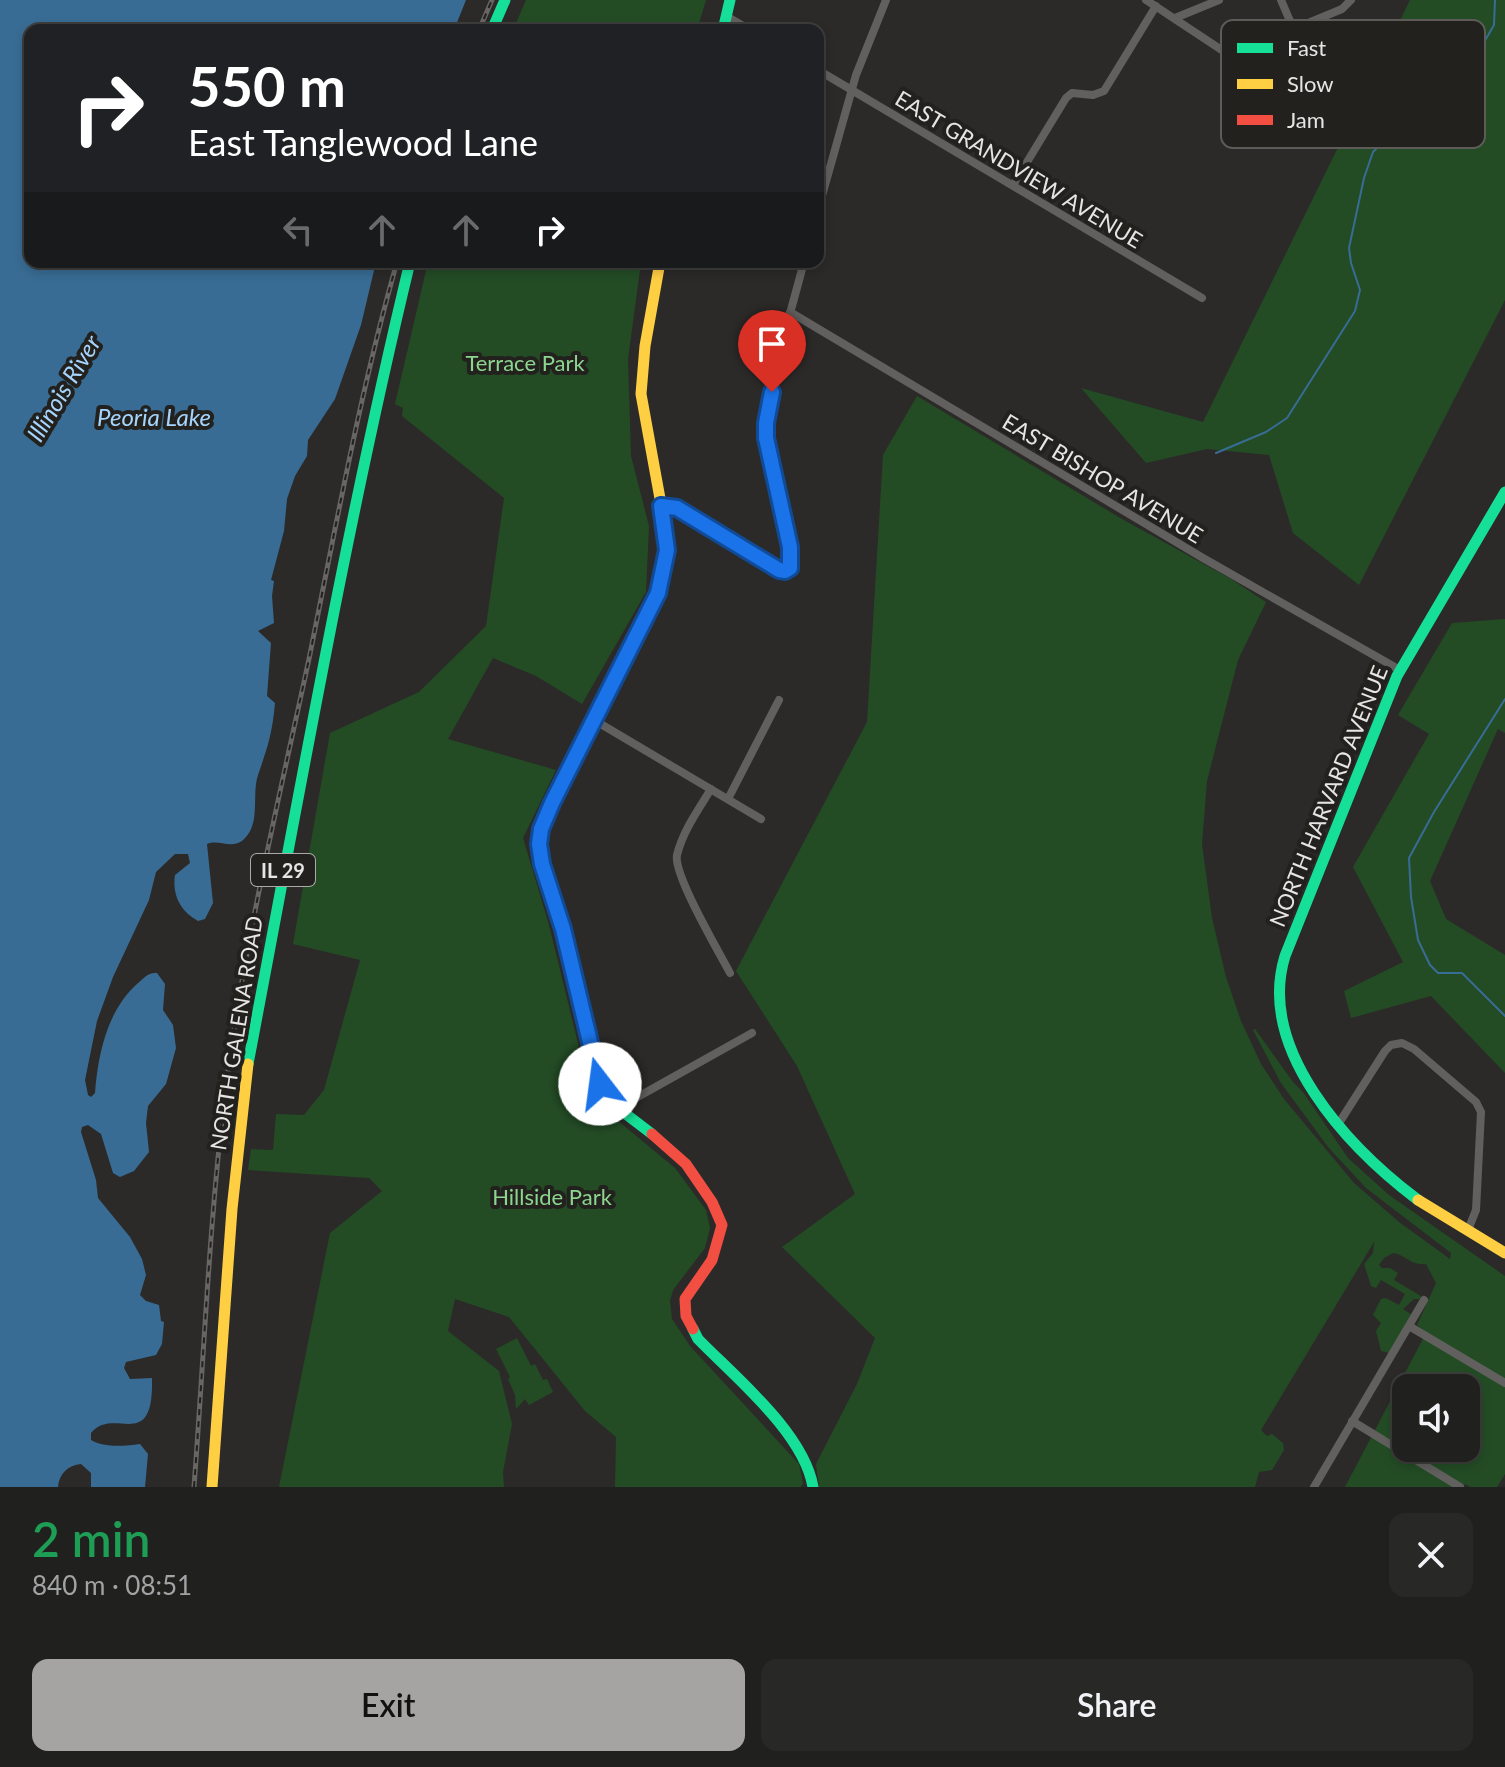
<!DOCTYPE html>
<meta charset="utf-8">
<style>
:root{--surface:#20201e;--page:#282827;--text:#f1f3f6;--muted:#a2a3a4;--line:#3d3e3c;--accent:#a5a4a2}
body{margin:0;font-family:Lato,sans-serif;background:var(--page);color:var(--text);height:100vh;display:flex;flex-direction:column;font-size:30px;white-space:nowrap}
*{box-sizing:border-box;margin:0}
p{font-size:26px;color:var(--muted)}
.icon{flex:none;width:44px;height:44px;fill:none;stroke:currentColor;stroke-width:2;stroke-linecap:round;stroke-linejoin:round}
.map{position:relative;height:1487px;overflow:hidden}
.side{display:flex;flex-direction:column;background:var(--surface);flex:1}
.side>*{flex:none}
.banner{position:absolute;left:24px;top:24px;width:800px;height:244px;border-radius:16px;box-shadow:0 4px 12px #0003,0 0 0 2px var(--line);background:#202124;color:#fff;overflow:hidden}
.tools{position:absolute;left:1392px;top:1374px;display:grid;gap:16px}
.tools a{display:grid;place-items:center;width:88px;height:88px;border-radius:16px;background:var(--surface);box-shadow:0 4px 12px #0003,0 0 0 2px var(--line);font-size:40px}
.pin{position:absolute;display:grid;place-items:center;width:68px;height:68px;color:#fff;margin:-82px -34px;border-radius:50% 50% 50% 0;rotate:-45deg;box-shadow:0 0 8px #0007}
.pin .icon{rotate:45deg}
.me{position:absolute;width:88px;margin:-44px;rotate:345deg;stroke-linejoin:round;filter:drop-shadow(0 0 6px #0008)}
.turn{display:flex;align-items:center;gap:28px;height:168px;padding:0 32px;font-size:36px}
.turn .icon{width:104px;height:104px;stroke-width:2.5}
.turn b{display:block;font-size:56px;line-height:68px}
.lanes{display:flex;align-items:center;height:76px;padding:0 32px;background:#0003;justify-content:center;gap:40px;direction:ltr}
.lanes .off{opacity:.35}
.round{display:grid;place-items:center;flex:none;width:84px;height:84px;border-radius:16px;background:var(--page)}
.overview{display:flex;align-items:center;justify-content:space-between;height:136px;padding:0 32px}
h1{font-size:48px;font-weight:600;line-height:60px;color:#1e9e55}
.action{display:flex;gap:16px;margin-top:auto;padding:16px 32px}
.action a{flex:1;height:92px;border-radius:16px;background:var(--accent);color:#111;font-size:32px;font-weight:600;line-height:92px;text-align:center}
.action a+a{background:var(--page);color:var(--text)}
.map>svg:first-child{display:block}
.green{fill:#234c25;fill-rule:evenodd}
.water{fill:#396c94}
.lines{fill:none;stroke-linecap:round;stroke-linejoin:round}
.stream{stroke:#396c94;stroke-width:2}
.street{stroke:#61605f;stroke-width:8}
.fast{stroke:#16e098;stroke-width:11}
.slow{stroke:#ffcf43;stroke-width:11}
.jam{stroke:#f24e42;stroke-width:11}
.rail-casing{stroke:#676665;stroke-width:5}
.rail{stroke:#22211d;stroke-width:2;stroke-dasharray:6;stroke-linecap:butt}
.route-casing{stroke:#114b97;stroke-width:20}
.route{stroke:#1a73e8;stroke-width:14}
.labels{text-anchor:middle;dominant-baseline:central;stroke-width:8;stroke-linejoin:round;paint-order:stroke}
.shield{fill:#22211d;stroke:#abaaa8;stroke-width:2}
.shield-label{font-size:20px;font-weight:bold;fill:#e6e5e3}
.street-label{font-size:22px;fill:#e6e5e3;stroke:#22211d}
.park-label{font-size:22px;fill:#8cd58e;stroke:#22211d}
.water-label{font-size:24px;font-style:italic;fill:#a6d4fc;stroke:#22211d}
.key{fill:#22211d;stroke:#5d5c58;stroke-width:2}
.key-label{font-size:22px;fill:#e6e5e3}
</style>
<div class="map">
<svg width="1505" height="1487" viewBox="0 0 1505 1487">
<rect width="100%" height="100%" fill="#2b2a28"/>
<!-- green -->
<path class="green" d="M526,0H706L697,30H513Z
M1410,0H1505V300L1359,585L1293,533L1269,455L1207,449L1146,463L1081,388L1203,422L1352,119L1292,84L1366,46L1378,65Z
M428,262H641L628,359L631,456L649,526L646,592L582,704L536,676L493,658L448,739L556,770L523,838L549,925L589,1088L611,1115L675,1168L706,1210L710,1228L705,1248L673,1290L670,1301L672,1319L690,1346L799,1464L803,1483L801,1487H615L616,1437L585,1411L509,1317L455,1299L448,1331L499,1371L512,1424L503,1472L504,1487H279L330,1233L382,1191L369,1178L248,1170L251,1149L273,1150L276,1114L304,1115L324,1090L360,960L293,944L330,733L419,692L486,626L504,498L402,416L403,408L395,404Z
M917,396L1122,519L1231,579L1266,602L1238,660L1207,781L1202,844L1212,918L1226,977L1241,1021L1261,1064L1284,1099L1354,1183L1399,1222L1450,1259L1451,1253L1366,1188L1328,1147L1281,1083L1253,1030L1255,1029L1293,1082L1303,1092L1348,1158L1389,1195L1505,1276V1474L1497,1487H1470L1465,1484L1463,1487H1345L1426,1333L1417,1325L1436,1283L1426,1264C1411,1266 1406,1255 1393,1253L1384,1258L1379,1265L1382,1268H1390L1398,1273L1394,1280L1421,1296L1420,1299H1414L1403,1309L1411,1314L1390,1353L1381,1351L1376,1331L1381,1323L1373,1315L1381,1299L1386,1298L1399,1305L1405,1294L1381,1280L1376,1288L1371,1286L1364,1264L1373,1253L1374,1242L1261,1430L1267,1436L1272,1434L1283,1443L1284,1450L1272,1470L1259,1472L1255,1487H819L816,1464L857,1384L875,1338L782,1247L855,1194L797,1066L736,971L867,722L883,455ZM1406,1388H1466V1448H1406Z
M1505,619V733L1498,729L1430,881L1446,919L1505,955V1073L1431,996L1351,1018L1344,991L1403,962L1353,867L1429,734L1398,715L1452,623Z
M517,1338L531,1366L535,1364L543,1380L547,1379L553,1392L529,1405L525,1399L516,1409L515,1395L508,1379L510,1377L496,1349Z"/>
<!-- water -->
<path class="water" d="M0,0H466L454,30H30V262H376L361,325L335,399L308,440L307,456L295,476L287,499L284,531L271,580L274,581L272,596L274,623L258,631L271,643L267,696L275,703C272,735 268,746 258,775C251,796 262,825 242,841C230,849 218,839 207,844L213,903L205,919L198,921C180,911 172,895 175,875L190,863L188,854H175L156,872L149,900L113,977L97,1021L85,1080L88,1095L91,1097L95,1093C98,1054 107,1011 137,984C144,978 148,972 157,973L165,984L163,1010L173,1025L176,1048L166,1084L148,1106L146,1123L149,1152L134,1171L120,1177L113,1173L101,1134L88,1125L82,1127L81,1132L96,1180L98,1198L130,1237L142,1259L146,1275L140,1295L146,1301L159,1305L161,1321L164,1322L162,1344L156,1355L126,1362L124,1368L130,1379L152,1378C154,1455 114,1405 91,1433V1440C104,1448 125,1446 140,1444L148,1454L145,1487H91V1473L81,1464C68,1465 59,1474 58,1487H0Z"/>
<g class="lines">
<!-- stream -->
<path class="stream" d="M1216,453L1266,432L1287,418L1355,311L1360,290L1351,263L1349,248L1364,178L1373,152L1426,98L1454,82L1476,56L1494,25L1495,0
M1505,699L1434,812L1409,858L1411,897L1418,940L1430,965L1438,973H1462L1505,1016"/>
<!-- street -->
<path class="street" d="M1146,0L1273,84L1307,102
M1281,0L1293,28
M726,16L750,30
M1175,18L1219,0
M1231,55L1342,9L1351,0
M818,70L1202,298
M1013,185L1066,98L1072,93L1093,95L1104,91L1156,6
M818,210L856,75L886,0
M790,312L1203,558L1400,670
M661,506L677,508L779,570L789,569L790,550L766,427L782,343L804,262
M594,720L761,819
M711,789C698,810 683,831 677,855C673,874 719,952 730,973
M728,799L779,700
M618,1108L752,1033
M1339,1123L1385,1051L1391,1045L1402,1043L1414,1049L1476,1102L1481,1112L1476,1210L1468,1230
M1409,1326L1505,1383
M1352,1421L1460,1487
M1314,1487L1424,1300"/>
<!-- fast -->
<path class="fast" d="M492,30L505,0
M723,30L730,0
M248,1064C299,796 346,527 410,262
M652,1134L614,1105L602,1090L586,1035L563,929L539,853L540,833L552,803L648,615L664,569L665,526
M1418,1200C1349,1148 1256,1050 1285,956L1397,676L1505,492
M693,1329L698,1339C735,1377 804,1433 813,1487"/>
<!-- slow -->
<path class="slow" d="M660,262L645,346L641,394L665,526
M1418,1200L1505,1253
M212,1487L232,1209L248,1064"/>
<!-- jam -->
<path class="jam" d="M652,1134L686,1164L712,1202L722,1225L712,1260L685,1299L686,1316L693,1329"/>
<!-- rail casing -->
<g class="rail-casing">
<path id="rail" d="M479,30L492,0
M194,1487C204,1356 209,1225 225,1094C243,948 278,803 309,659C336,526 360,392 397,262"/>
</g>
<!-- rail -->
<use href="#rail" class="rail"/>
</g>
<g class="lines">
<!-- route casing -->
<g class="route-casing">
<path id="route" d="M600,1084L563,929L542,864L539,844L541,829L552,803L658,593L667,550L661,506L677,508L779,570L785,571L790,568V547L766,438V423L772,392"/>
</g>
<!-- route -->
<use href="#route" class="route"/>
</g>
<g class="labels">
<!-- shield labels -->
<rect class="shield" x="251" y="854" width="64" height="32" rx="6"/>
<g class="shield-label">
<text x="283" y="870">IL 29</text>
</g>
<!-- street labels -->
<g class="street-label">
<text transform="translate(1019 169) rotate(31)">EAST GRANDVIEW AVENUE</text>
<text transform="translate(1103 478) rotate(31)">EAST BISHOP AVENUE</text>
<text transform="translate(1328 796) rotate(-68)">NORTH HARVARD AVENUE</text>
<text transform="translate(236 1033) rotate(-81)">NORTH GALENA ROAD</text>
</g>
<!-- park labels -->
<g class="park-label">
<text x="525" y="362">Terrace Park</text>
<text x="552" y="1196">Hillside Park</text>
</g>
<!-- water labels -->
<g class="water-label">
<text transform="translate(63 388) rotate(-59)">Illinois River</text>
<text x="154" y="416">Peoria Lake</text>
</g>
</g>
<!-- legend -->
<rect x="1221" y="20" width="264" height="128" rx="12" class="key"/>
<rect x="1237" y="43" width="36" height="10" fill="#16e098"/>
<rect x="1237" y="79" width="36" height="10" fill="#ffcf43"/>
<rect x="1237" y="115" width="36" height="10" fill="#f24e42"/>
<g class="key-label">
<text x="1287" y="56">Fast</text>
<text x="1287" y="92">Slow</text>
<text x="1287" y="128">Jam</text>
</g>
</svg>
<div class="tools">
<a><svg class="icon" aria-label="sound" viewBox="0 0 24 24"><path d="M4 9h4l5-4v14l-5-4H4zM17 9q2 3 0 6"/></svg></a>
</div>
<div class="pin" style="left:772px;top:392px;background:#d93025"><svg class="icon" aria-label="arrive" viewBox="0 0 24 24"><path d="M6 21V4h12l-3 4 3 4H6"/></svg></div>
<svg class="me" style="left:600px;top:1084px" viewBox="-20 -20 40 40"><circle r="19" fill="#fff"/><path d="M0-13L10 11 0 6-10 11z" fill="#1a73e8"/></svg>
<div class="banner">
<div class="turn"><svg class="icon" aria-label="right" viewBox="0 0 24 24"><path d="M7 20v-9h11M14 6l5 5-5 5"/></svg><div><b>550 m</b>East Tanglewood Lane</div></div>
<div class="lanes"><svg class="icon off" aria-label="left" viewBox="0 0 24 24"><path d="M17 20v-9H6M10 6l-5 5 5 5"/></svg><svg class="icon off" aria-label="ahead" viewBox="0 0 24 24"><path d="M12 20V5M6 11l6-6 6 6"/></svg><svg class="icon off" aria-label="ahead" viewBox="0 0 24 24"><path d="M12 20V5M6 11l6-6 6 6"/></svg><svg class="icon" aria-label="right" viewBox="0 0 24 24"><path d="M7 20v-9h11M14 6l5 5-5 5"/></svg></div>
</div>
</div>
<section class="side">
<div class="overview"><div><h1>2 min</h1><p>840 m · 08:51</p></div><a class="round"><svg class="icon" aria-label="close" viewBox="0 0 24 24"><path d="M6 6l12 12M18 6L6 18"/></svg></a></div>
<div class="action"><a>Exit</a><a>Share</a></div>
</section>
